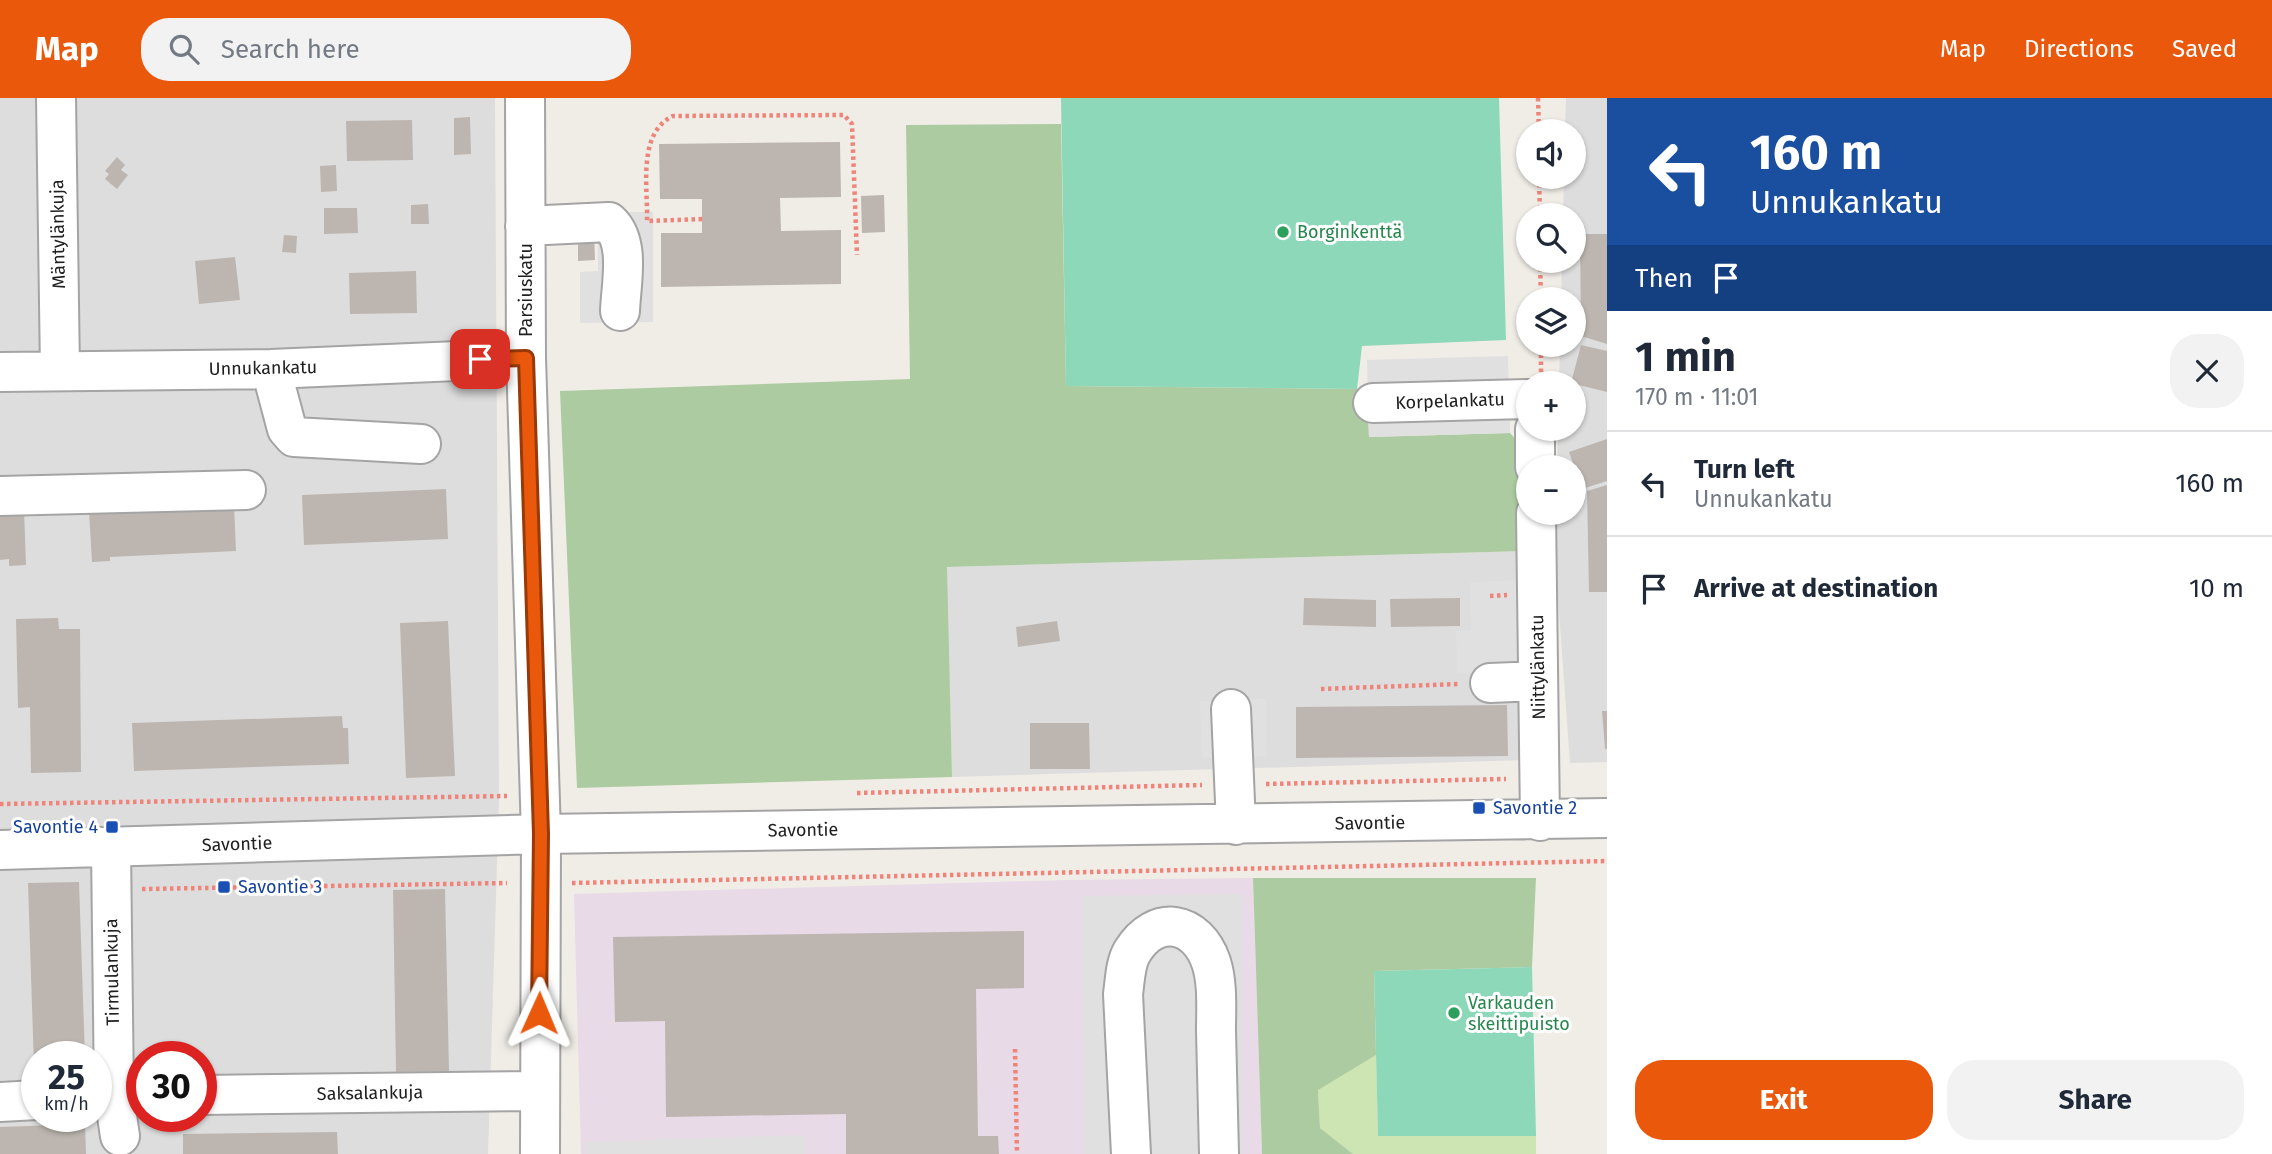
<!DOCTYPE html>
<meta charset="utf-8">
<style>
:root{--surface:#fff;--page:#f2f2f3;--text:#1f2937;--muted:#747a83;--line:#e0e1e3;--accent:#ea580c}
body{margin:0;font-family:"Fira Sans",sans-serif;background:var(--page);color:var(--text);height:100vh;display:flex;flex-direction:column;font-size:26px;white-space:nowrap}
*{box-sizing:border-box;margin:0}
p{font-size:23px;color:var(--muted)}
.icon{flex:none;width:38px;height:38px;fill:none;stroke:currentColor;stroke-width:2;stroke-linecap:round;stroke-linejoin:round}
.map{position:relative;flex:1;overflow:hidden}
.details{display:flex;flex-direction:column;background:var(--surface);width:665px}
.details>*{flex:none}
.hud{background:#1a4fa0;color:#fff;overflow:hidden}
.fabs{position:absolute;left:1516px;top:21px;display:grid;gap:14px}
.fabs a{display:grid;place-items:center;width:70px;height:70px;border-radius:50%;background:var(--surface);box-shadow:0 2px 5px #0004;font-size:35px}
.speed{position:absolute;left:21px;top:943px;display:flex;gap:14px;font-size:35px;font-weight:700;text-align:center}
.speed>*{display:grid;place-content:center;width:91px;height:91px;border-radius:50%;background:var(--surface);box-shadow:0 2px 5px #0004;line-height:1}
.speed small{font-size:18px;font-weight:400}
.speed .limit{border:10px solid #d22;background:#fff;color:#111}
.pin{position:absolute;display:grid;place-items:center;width:60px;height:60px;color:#fff;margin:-30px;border-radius:14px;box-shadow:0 4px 10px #0006}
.me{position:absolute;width:77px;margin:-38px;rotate:1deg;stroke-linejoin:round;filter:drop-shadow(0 0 5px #0008)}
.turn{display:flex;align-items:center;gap:24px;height:147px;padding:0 28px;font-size:32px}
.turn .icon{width:91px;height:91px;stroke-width:2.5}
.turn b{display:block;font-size:49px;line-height:60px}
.then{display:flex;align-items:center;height:66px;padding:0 28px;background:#0003;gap:14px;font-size:26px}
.round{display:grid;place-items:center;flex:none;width:74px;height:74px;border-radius:28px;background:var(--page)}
.summary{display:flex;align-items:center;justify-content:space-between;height:119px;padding:0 28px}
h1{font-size:42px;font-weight:700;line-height:52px}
.button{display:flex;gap:14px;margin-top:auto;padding:14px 28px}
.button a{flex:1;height:80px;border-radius:28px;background:var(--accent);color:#fff;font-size:28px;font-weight:700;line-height:80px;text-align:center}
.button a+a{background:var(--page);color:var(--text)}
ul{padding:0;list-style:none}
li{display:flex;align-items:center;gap:21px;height:105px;padding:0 28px;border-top:2px solid var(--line)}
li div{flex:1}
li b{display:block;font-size:26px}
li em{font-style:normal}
header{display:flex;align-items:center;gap:42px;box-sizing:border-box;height:98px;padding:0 35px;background:var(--accent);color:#fff}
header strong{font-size:33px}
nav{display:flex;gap:38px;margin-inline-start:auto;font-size:24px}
.search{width:490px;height:63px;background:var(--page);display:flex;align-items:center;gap:18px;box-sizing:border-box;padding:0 24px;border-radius:28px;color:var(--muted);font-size:26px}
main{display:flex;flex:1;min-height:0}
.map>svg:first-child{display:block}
.residential{fill:#dedddd;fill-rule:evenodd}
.industrial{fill:#e8dae6}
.grass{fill:#cce5b2}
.forest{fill:#adcba0}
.pitch{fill:#8cd8b9}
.parking{fill:#e0e0e0}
.building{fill:#bdb6b0}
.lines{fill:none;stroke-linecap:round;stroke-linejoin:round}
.minor-casing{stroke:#a4a4a4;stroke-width:42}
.path{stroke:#ee847a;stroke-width:4.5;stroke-dasharray:3.5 3.5;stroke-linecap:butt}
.minor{stroke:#fff;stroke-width:38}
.route-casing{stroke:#983908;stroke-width:18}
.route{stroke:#ea580c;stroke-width:12}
.leisure-dot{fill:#2e9e5b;stroke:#fff;stroke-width:2.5}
.transit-dot{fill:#1a4fb4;stroke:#fff;stroke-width:2.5}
.labels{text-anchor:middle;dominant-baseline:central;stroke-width:6;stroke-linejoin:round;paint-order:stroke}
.leisure-label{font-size:18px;fill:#27864d;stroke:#fff;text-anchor:start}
.street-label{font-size:18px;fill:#202020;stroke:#fff}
.transit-label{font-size:18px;fill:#164399;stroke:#fff;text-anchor:start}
</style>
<header>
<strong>Map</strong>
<div class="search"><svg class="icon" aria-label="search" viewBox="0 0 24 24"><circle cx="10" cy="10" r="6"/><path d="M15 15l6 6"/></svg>Search here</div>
<nav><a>Map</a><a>Directions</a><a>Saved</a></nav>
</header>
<main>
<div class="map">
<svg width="1607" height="1056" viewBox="0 0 1607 1056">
<rect width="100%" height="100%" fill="#f0ede7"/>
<!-- residential -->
<path class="residential" d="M0,0H495L499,702L488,1056H0ZM37,959H96V1018H37ZM142,959H201V1018H142Z
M1566,0H1607V664L1570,665L1555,459L1556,415H1573V369H1557L1558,331H1573V285H1559L1560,247H1573V201H1561L1562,163H1573V117H1563L1564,79H1573V33H1565Z
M1525,453L1530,662L952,679L946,469Z"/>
<!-- industrial -->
<path class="industrial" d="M1253,780L1262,1056H581L574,796L1066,782Z"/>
<!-- grass -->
<path class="grass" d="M1376,957L1378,1038H1536V1056H1353L1320,1030L1318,991Z"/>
<!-- forest -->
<path class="forest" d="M1061,26L1066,288L1357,291L1367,295L1369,339L1510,335L1522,348L1525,453L947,469L952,679L577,690L560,293L910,281L906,27Z
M1253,780H1536L1532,869L1374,873L1376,957L1318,992L1320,1030L1353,1056H1262Z"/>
<!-- pitch -->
<path class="pitch" d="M1061,0H1499L1506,242L1362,248L1357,291L1066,288Z
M1532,869L1536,1038H1378L1374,873Z"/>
<!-- parking -->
<path class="parking" d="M598,114H653V224L580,225V174L598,173Z
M1508,258L1510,335L1369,339L1367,262Z
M1523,482L1526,574L1458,575L1456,533L1471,532L1470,484Z
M1266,601L1267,658L1202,660L1200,603Z
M1241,796L1243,1056H1084L1082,798Z
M805,1037L806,1056H585V1044Z"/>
<!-- building -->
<path class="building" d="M470,19L471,56L454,57V20Z
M412,22L413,62L347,63L346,23Z
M840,44L841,99L780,100L781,133L841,132V186L661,189V135H702V101H660L659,46Z
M117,59L125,67L121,72L128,77L117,91L105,81L109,76L105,73Z
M336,67L337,93L321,94L320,68Z
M884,97L885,134L862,135L861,98Z
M428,106L429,126H411V107Z
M324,110H357L358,135L324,136Z
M578,133H594L595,162L578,163Z
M1580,136H1607V246L1581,238Z
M284,137L297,138L296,155L282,154Z
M235,159L240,202L199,206L195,163Z
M416,173L417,215L350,216L349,175Z
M1581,247L1607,253V294L1571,285Z
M1607,341V383L1582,391L1569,354Z
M1607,387V494H1589L1587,393Z
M446,391L448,441L304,447L302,397Z
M234,406L236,453L110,459V463L92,464L89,413Z
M24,411L26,467L9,468V461L0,462V412Z
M1304,500L1376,502V529L1303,527Z
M1460,500V528L1391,529L1390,501Z
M58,520L59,531H80L81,674L31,675L30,609L18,610L16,521Z
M448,523L455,678L406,680L400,525Z
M1057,523L1060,543L1018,549L1016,529Z
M1507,607L1508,658L1296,660V609Z
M1602,613H1607V651H1605Z
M342,618L343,630H348L349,666L134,673L132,625Z
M1030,625H1089L1090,671H1030Z
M79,784L85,959H37L34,969L28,785Z
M445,791L449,973L396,974L393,792Z
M1024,833V890L976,891L978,1038H998L999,1056H846V1016L666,1019L665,923L615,924L613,839Z
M85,1026L86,1056H0V1029Z
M337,1034L338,1056H183V1036Z"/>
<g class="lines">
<!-- minor casing -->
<g class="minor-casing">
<path id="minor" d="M56,0L60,273
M525,0L526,260L541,736L540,1056
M525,128L609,124C631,144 621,185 620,213
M271,271L287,331L294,339L421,346
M0,274L271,271L526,260
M1373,305L1528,301
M1535,331V369
M0,398L246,392
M1536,415L1540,723
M1490,585L1538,583
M1231,611L1236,727
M111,750L114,998L120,1038
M0,752L541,736L1607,720
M201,997L539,993
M0,1004L37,1002
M1131,1056L1123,896C1125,883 1125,866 1132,854C1156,815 1197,823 1211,864C1218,885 1216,911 1216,933C1217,974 1218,1015 1219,1056"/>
</g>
<!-- path -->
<path class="path" d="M1538,0L1539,33
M1539,79L1540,117
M702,121L647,123C648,89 637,35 673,18L844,17L852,26L857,157
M1540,163L1541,201
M1541,274V247
M1490,498L1507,497
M1321,591L1460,586
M1266,686L1506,681
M857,695L1202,687
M0,706L507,698
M572,785L1607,763
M142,791L507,785
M1015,951L1017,1056"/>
<!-- minor -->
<use href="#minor" class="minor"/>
</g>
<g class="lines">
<!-- route casing -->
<g class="route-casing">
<path id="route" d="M480,261L526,260L541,736L539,915"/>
</g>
<!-- route -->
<use href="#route" class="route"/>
</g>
<!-- markers -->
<g class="leisure-dot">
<circle cx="1283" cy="134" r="7"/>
<circle cx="1454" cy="915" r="7"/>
</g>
<g class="transit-dot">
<rect x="1472" y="703" width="14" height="14" rx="3.5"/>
<rect x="105" y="722" width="14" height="14" rx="3.5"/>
<rect x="217" y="782" width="14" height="14" rx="3.5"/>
</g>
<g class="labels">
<!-- leisure labels -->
<g class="leisure-label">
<text x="1297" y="134">Borginkenttä</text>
<text x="1468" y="905">Varkauden<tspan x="1468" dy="21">skeittipuisto</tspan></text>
</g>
<!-- street labels -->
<g class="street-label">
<text transform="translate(58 136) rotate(-91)">Mäntylänkuja</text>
<text transform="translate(526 192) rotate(-90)">Parsiuskatu</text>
<text transform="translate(263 270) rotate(-1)">Unnukankatu</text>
<text transform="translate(1450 303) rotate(-2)">Korpelankatu</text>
<text transform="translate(1538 569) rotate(-91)">Niittylänkatu</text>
<text transform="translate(1370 725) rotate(-1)">Savontie</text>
<text transform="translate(803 732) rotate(-1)">Savontie</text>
<text transform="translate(237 746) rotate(-2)">Savontie</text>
<text transform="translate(112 874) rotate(-91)">Tirmulankuja</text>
<text transform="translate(370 995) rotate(-1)">Saksalankuja</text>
</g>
<!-- transit labels -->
<g class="transit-label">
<text x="1493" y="710">Savontie 2</text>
<text x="98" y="729" text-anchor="end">Savontie 4</text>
<text x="238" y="789">Savontie 3</text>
</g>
</g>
</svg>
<div class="fabs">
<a><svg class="icon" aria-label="sound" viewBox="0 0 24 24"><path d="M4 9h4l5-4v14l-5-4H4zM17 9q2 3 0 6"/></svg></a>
<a><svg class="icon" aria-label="search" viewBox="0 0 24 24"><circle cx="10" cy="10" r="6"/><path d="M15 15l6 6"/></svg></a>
<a><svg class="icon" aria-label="layers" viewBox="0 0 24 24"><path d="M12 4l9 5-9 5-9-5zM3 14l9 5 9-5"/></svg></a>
<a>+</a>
<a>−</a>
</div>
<div class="speed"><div>25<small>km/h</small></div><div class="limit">30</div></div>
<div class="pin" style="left:480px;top:261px;background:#d93025"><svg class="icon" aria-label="arrive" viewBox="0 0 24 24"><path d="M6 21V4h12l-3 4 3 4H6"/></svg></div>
<svg class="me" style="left:539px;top:915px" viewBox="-20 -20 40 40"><path d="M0-17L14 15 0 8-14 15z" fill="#ea580c" stroke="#fff" stroke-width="4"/></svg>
</div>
<section class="details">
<div class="hud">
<div class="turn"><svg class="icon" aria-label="left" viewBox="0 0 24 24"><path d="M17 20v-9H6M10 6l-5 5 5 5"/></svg><div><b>160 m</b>Unnukankatu</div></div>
<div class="then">Then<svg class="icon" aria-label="arrive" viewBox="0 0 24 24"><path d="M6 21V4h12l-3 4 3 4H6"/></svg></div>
</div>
<div class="summary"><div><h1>1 min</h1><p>170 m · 11:01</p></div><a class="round"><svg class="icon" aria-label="close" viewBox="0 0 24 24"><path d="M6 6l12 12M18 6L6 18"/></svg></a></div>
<ul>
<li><svg class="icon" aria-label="left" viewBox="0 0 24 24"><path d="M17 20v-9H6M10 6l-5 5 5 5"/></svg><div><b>Turn left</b><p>Unnukankatu</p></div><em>160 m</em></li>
<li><svg class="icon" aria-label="arrive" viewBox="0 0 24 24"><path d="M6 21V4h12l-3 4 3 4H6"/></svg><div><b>Arrive at destination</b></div><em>10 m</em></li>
</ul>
<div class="button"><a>Exit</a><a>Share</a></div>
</section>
</main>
